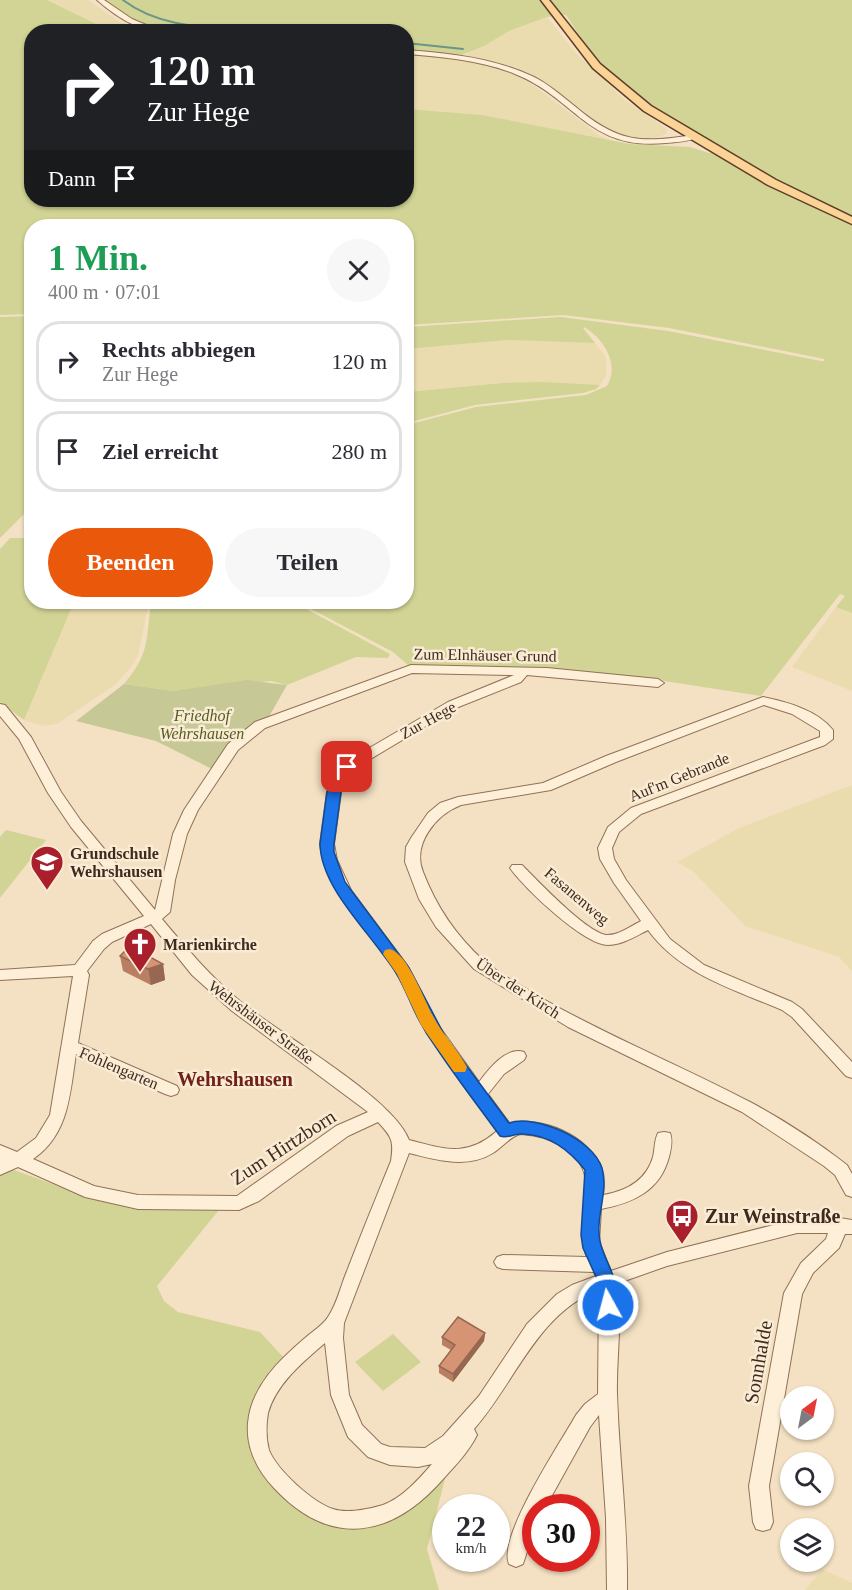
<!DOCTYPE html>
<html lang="de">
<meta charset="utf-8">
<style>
:root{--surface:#fff;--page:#f7f7f7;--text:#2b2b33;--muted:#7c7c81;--line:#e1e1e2;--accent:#ea580c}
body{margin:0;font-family:Georgia,serif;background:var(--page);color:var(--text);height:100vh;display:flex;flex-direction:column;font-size:22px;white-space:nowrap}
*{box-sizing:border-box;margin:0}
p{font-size:20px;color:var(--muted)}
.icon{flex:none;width:33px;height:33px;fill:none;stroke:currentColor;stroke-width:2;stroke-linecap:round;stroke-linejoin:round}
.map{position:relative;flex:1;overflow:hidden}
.drawer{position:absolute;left:24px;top:219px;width:390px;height:390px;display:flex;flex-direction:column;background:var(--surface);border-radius:24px;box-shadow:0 2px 4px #0004}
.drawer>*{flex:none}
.hud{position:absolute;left:24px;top:24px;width:390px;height:183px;border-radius:24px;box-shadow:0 2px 4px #0004;background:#202124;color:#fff;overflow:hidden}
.needle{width:39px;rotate:32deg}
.controls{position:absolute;left:780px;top:1386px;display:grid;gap:12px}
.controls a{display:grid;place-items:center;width:54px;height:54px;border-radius:50%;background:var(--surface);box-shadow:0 2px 4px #0004;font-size:30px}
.speed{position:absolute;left:432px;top:1494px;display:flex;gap:12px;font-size:30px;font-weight:700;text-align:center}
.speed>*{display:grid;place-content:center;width:78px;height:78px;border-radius:50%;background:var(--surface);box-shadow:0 2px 4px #0004;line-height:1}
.speed small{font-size:15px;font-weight:400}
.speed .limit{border:9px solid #d22;background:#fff;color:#111}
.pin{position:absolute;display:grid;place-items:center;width:51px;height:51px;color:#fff;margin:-26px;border-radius:12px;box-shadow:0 3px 9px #0006}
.me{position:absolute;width:66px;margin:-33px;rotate:353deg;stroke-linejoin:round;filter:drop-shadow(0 0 4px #0008)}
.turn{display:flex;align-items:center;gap:21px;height:126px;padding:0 24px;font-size:27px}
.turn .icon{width:78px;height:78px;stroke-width:2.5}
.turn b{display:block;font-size:42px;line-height:51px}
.then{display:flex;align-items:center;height:57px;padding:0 24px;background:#0003;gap:12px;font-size:22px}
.round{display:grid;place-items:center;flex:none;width:63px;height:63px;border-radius:32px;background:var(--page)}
.headline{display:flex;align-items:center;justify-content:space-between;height:102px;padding:0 24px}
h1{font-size:36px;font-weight:700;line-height:45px;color:#1e9e55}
.button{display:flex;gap:12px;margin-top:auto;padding:12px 24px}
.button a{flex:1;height:69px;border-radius:36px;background:var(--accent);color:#fff;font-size:24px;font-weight:700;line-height:69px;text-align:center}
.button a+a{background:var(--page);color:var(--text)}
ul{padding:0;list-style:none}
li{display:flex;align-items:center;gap:18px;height:81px;margin:0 12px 9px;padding:0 12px;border:3px solid var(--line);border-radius:24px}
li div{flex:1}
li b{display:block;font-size:22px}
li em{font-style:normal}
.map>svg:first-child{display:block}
.farmland{fill:#ebdcb0}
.green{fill:#d2d495}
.cemetery{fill:#c6c895}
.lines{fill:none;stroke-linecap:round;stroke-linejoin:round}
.stream{stroke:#6b9687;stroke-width:2}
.minor-casing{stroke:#917157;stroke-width:2}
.major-casing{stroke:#5f3f2c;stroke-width:3}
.minor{fill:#fdefd8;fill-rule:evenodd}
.major{fill:#fbd397;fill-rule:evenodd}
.wall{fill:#b97f64}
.shaded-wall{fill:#966851}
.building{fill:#d79474;stroke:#966851;stroke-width:1.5}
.route{fill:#1a73e8;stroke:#114b97;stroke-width:1.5}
.slow{fill:#f59e0b}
.labels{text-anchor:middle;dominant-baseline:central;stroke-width:5;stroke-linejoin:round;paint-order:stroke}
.street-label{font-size:16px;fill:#3f2a1d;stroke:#faecd4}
.park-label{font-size:16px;font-style:italic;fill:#555e21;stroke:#faecd4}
.poi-label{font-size:16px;font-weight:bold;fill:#3f2a1d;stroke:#faecd4;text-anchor:start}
.quarter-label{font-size:20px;font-weight:bold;fill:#722116;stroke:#faecd4}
.near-street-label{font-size:20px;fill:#3f2a1d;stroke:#faecd4}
.near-poi-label{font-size:20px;font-weight:bold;fill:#3f2a1d;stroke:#faecd4;text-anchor:start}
</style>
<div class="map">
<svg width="852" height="1590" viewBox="0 0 852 1590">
<rect width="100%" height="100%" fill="#f4e1c3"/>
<!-- farmland -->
<path class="farmland" d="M47,0H88L120,22L152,31H111Z
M547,17L576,53L625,100L667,129L666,134L651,140L624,137L605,129L550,85L531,74L515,67L464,55L509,31Z
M406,53L470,61L514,74L537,88L599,135L610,140L483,115L407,109Z
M508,340L595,343L606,357V376L600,385L502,383L407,392L406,349Z
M74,602H149L138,656L132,666L115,685L57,724L43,726L24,720Z
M836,607L852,613V691L792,667Z
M852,785V971L839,957L745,926L693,871L677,862L739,828Z
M822,1569L852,1583V1590H805Z"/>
<!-- green -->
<path class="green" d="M0,0H47L111,31L32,32V200H406L407,109L483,115L630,144L690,147L709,153L723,150C675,123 625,93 590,50C581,39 574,27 566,15L547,17L509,31L484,46L459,56L407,51L406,32L168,31L142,27L125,21L96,0H852V613L836,607L845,596L840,594L761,696L658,680L408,665L393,652L313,610L303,602H406L407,425L476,407L586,395L607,386C620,364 604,339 584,327L583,328L595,343L508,340L407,349V327L561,317L668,331L821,361H824V359L669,328L563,315L407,325L406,226H32L31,314L0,315Z
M31,316V507L0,538V317Z
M543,382L600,385L596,389L583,393L475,405L407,423V392L502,383Z
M10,538H31L32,602H74L24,720L0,702V549Z
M151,602H296L310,611L390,654L388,658L356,657L287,685L271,681L174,691L124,684C150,653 146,640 151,602Z
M6,830L46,840L0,898V837Z
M11,1169L81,1194L122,1206L219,1210L157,1286L164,1301L178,1312L260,1332L286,1360L250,1440L322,1522L334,1527L345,1526L446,1475L427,1549L439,1590H0V1174Z
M393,1334L421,1362L383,1391L355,1362Z"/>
<!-- cemetery -->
<path class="cemetery" d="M247,680L287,685L267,720L212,769L156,741L76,721L124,684L174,691Z"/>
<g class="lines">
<!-- stream -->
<path class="stream" d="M123,0C162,30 215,27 262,32
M406,43L463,49"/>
<!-- minor casing -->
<g class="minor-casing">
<path id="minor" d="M97,0H104L132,19L163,32C139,32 114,15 97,0Z
M406,50C449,53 493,58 532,76C549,84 563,97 577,108C619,143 641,143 693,135L697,137C689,142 676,142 666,143C588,151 577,99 515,74C481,60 443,57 406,54Z
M411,665L547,668L658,679L664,683L658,687L527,675L521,682L456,708L352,770L341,792L334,844L337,860L351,890L407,965L439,1026L479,1082C488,1070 506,1046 524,1052L526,1056L524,1060L504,1074L488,1094L510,1124C541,1115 588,1136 601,1167C604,1176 604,1186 603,1195C626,1191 646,1181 653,1157C655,1149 654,1141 658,1133L664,1132L670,1133C673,1140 671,1149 669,1157C660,1191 633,1203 601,1209L599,1242L611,1271L667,1252L797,1219L840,1218L852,1220V1234H845L839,1248L813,1273L802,1294L769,1486L773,1522L770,1529L763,1531L756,1529L753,1522L749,1486L784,1293L801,1263L826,1239L828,1233H797L667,1266L616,1284C623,1320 616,1358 617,1394C619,1459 628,1524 627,1590H607L606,1518L599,1415L590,1427L545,1508H536V1524L523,1564L516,1567L509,1564C497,1537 561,1442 576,1415L585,1404L598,1394L599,1290C539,1311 514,1384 474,1429L477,1435C469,1451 456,1465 444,1478C392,1538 331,1549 274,1488C257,1470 246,1448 248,1423C251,1387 279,1360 305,1338C312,1332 323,1325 328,1317C337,1304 341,1285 347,1271C361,1234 376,1198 391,1161C394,1141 392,1137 378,1122L348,1136L259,1201L239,1210L138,1209L85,1197L18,1167L0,1175V1145L17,1152L36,1138L50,1115L73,976L0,980V970L75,965L93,941L102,934L144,916L71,827L48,793L19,739L0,716V704L5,705L31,737L61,792L81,821L155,910L173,834L184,810L228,744L255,722ZM412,673L514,675L448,702L342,764L327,792L320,844L323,860L340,896L397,973L427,1034L497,1131C466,1158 445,1149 409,1140C393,1097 279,1034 241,1002C211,977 187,949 162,919L170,912L175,880L187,834L198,810L238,750L265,728ZM151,924L192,975L232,1011L368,1112L336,1126L237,1196L138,1195L94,1186L33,1159C69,1135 70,1093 76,1054L165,1094L171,1096L177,1094L179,1090L177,1086L78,1043L89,975L87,971L104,949L112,942ZM521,1134C537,1135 552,1139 565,1148C607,1177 571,1218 587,1257L503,1255L497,1257L494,1262L497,1267L503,1269L594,1272L596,1276L572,1285L557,1294L527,1324L479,1396L443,1436L425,1448L390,1447L381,1444L362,1425L349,1395L343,1338L344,1323L409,1153C437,1160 467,1169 493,1153C503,1147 510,1136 521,1134ZM325,1343L331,1395L348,1437L368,1457L390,1465L418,1467L432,1464C419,1479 402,1498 383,1505C369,1509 347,1514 333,1509C312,1502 277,1470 269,1450C266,1439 266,1425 268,1413C276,1384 303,1362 325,1343Z
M763,697C787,702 817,710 833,730V739L825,745L641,814L619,832L612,848L614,859L626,880L670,939L704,965L792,1002L802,1009L852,1062V1078L846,1076L792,1017L782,1010C733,989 680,974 648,930C636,936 622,945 608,945C584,945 524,888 510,868L512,865H522C538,881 585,931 606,935C618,936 631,926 641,921L614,883L600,859L598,848L608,827L631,808L820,737V731L792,714L764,705L616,762L551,790L461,805C435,815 412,845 423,872C436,906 456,936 484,961C502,976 525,988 545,1000C612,1038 684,1067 752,1103C782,1119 820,1144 847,1165L852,1174V1197L846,1195L835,1175L824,1166L742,1112L568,1027L474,969L436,927L419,899L405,862L406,847L411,838L428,813L440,803L458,797L543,783L606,756Z"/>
</g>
<!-- major casing -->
<g class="major-casing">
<path id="major" d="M541,0H549L600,64L651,106L776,180L852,217V224L768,185L644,111L593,68Z"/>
</g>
<!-- minor -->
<use href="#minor" class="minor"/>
<!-- major -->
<use href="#major" class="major"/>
</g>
<!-- wall -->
<path class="wall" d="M148,949L149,956L163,964L165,980L151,985L123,971L120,956Z
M485,1333L484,1341L453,1382L439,1373V1366L451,1350L442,1345V1337Z"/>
<!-- shaded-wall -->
<path class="shaded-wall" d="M148,949L150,964H163L165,980L151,985L146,955Z
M485,1333L484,1341L453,1382V1374Z"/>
<!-- building -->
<path class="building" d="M129,947L139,952L148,949L146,955L163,964L148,969L120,956Z
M458,1317L485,1333L453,1374L439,1366L455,1345L442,1337Z"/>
<!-- route -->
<path class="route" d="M347,763L354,767L341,792L334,844V852L345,882L409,968L446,1038L509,1123C536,1114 593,1139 602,1168C609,1191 595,1217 600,1241C604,1263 626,1288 615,1311L608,1313L602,1311L597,1279L583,1248L581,1235L585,1170C569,1150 550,1135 523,1134C515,1133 508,1139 500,1136C474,1100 446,1065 423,1027C412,1010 407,990 396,973C373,935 321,890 320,844L327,792L342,764Z"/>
<!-- slow -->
<path class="slow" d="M390,949C408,954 424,1000 433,1016C442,1034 457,1049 467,1067L465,1072H454L421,1025L397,974L383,954L385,950Z"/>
<!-- icons -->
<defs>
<g id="school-pin" transform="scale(1.725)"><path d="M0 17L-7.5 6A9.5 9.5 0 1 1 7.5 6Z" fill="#a91f2c" stroke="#faecd4"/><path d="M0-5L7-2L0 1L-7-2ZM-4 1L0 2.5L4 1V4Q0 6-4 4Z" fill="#fff"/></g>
<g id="church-pin" transform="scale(1.725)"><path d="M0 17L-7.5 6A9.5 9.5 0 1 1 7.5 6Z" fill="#a91f2c" stroke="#faecd4"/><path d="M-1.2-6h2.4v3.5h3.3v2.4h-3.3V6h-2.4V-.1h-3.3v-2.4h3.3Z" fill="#fff"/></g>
<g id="bus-pin" transform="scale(1.725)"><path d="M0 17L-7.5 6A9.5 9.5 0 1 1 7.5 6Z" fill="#a91f2c" stroke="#faecd4"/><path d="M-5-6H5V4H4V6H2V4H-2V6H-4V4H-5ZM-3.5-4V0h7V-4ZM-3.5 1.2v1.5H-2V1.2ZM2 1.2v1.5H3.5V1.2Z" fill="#fff"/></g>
</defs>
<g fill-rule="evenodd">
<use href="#school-pin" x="47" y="862"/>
<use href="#church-pin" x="140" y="944"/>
<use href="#bus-pin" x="682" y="1216"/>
</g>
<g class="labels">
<!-- street labels -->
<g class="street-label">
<text transform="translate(485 655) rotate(1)">Zum Elnhäuser Grund</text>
<text transform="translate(428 720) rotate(-29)">Zur Hege</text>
<text transform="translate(679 777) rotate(-22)">Auf'm Gebrande</text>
<text transform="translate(577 896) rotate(40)">Fasanenweg</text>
<text transform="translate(518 988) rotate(33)">Über der Kirch</text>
<text transform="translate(261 1022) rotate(37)">Wehrshäuser Straße</text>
<text transform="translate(119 1068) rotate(23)">Fohlengarten</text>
</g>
<!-- park labels -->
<g class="park-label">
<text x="202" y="715">Friedhof<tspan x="202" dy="18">Wehrshausen</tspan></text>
</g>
<!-- poi labels -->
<g class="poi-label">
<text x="70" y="853">Grundschule<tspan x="70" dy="18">Wehrshausen</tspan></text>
<text x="163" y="944">Marienkirche</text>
</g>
<!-- quarter labels -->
<g class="quarter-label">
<text x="235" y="1079">Wehrshausen</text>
</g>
<!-- near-street labels -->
<g class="near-street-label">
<text transform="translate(283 1147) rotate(-33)">Zum Hirtzborn</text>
<text transform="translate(758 1362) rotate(-80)">Sonnhalde</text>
</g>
<!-- near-poi labels -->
<g class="near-poi-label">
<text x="705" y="1216">Zur Weinstraße</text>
</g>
</g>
</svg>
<div class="controls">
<a><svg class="needle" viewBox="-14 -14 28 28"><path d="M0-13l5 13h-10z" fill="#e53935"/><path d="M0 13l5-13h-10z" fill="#7c7c81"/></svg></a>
<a><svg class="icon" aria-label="search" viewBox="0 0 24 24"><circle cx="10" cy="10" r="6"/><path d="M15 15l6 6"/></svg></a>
<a><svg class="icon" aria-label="layers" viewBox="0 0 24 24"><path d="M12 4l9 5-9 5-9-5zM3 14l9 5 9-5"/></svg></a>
</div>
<div class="speed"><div>22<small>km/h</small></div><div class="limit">30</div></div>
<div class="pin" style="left:347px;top:767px;background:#d93025"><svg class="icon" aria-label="arrive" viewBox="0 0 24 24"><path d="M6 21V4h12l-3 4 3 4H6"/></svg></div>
<svg class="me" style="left:608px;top:1305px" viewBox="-20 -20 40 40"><circle r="17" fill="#1a73e8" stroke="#fff" stroke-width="3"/><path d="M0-11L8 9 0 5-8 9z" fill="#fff"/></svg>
<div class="hud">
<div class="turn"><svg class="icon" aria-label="right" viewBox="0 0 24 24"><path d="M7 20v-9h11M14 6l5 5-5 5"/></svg><div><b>120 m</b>Zur Hege</div></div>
<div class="then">Dann<svg class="icon" aria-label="arrive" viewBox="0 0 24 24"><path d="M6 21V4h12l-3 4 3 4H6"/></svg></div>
</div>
<section class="drawer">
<div class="headline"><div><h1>1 Min.</h1><p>400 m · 07:01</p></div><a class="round"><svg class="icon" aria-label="close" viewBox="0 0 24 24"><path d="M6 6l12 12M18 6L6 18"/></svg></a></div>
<ul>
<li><svg class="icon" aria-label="right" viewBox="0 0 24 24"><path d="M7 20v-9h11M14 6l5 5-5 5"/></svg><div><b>Rechts abbiegen</b><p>Zur Hege</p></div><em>120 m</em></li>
<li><svg class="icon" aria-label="arrive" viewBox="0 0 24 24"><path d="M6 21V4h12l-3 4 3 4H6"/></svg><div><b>Ziel erreicht</b></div><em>280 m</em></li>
</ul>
<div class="button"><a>Beenden</a><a>Teilen</a></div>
</section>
</div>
